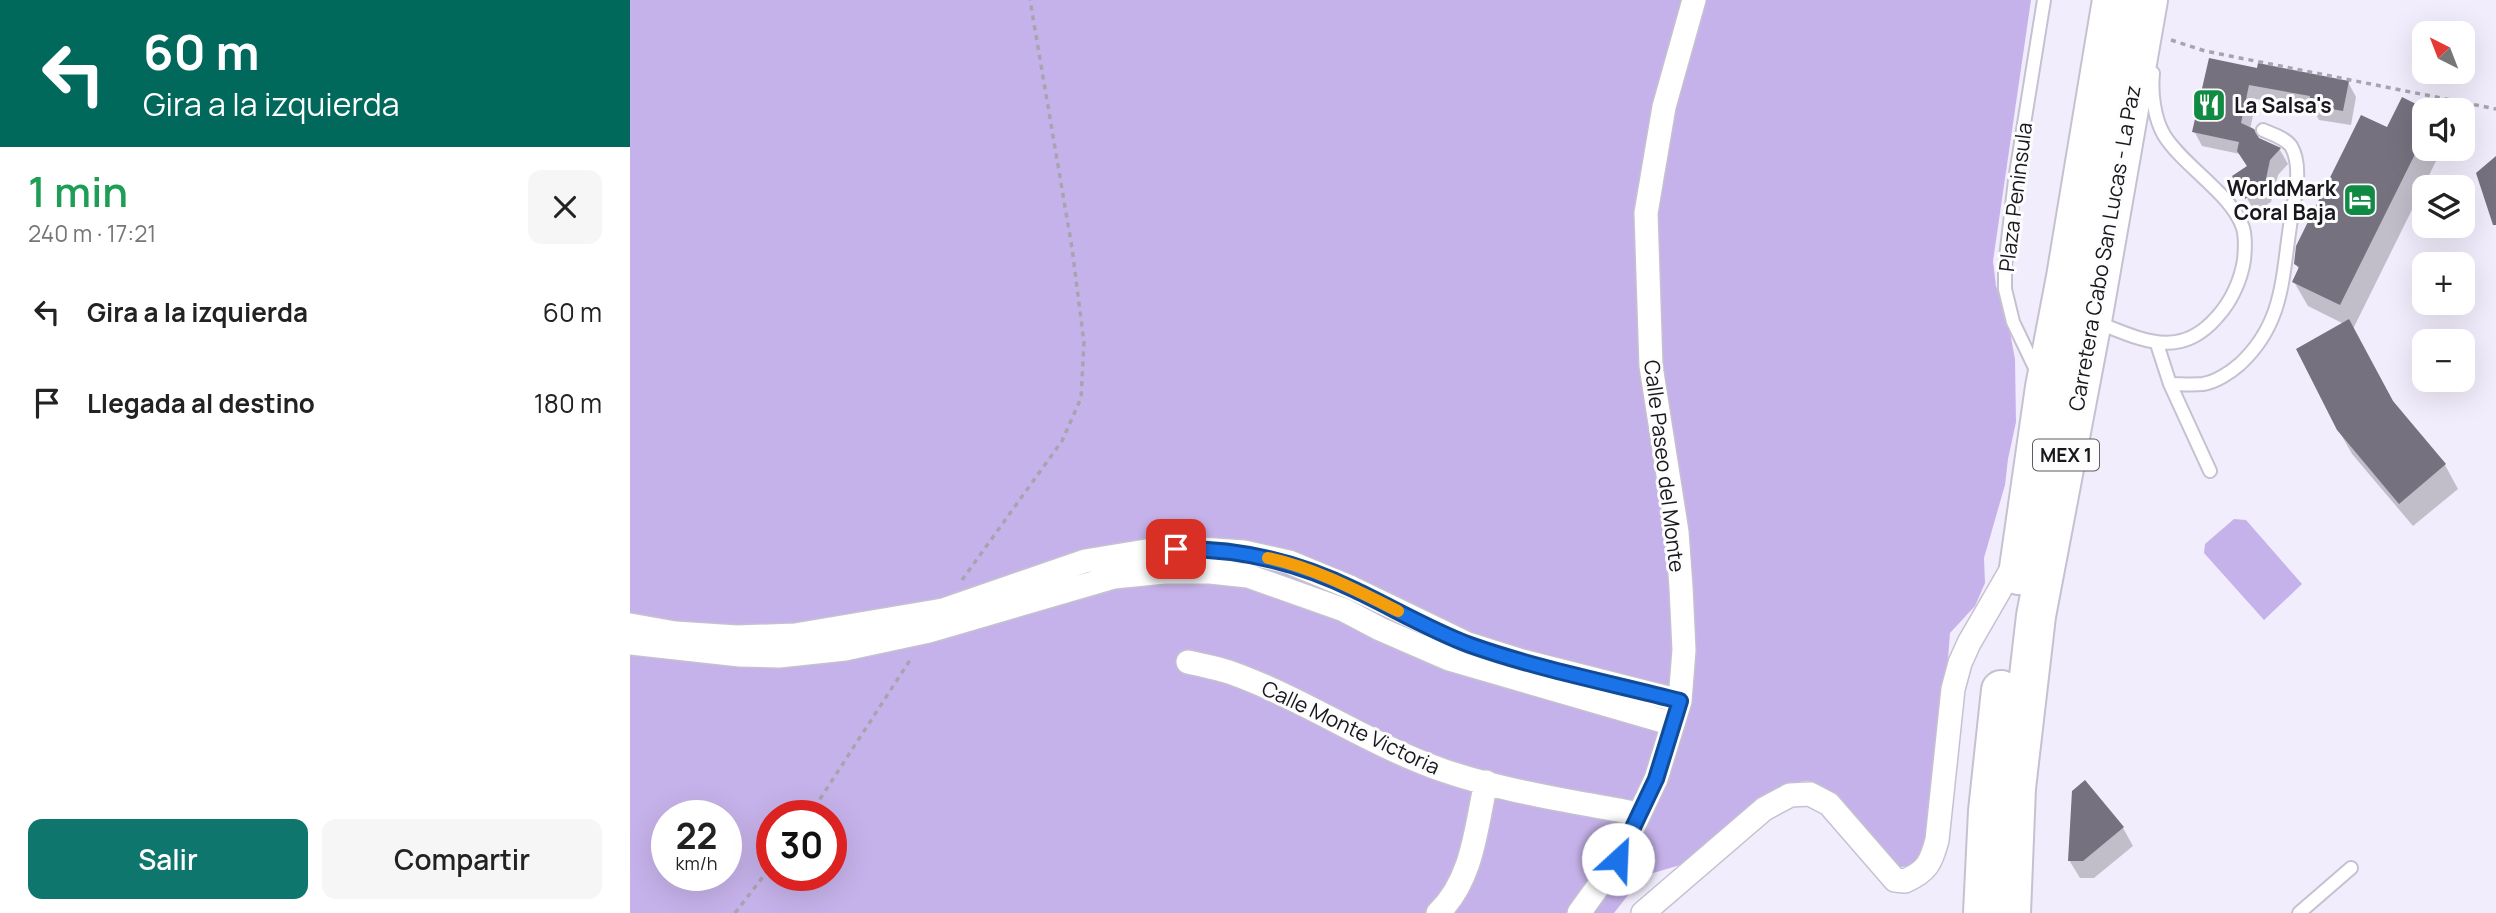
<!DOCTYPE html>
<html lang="es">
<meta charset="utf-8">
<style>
:root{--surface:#fff;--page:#f6f6f6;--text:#222;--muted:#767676;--accent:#0f766e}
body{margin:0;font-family:Manrope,sans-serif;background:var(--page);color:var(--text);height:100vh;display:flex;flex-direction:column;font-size:26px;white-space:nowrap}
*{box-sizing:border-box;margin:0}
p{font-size:23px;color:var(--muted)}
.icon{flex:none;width:38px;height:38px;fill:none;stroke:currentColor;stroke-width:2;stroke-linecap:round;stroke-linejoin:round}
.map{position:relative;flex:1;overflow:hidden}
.panel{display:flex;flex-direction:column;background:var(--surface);width:630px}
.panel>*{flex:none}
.top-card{background:#00695c;color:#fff;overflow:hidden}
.needle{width:46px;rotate:318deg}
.tools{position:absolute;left:1782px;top:21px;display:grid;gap:14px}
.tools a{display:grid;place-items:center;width:63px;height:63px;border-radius:14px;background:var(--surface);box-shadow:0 7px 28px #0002;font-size:35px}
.speed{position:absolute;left:21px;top:800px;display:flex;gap:14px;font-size:35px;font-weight:700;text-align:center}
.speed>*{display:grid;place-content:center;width:91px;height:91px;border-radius:50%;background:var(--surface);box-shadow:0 7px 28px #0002;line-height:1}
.speed small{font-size:18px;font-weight:400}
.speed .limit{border:10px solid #d22;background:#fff;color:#111}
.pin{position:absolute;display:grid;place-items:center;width:60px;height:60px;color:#fff;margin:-30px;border-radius:14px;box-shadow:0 4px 10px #0006}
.me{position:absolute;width:77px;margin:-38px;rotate:25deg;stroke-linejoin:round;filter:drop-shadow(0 0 5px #0008)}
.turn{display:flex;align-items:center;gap:24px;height:147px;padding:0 28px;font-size:32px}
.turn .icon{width:91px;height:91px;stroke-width:2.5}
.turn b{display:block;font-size:49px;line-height:60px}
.round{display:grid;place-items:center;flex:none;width:74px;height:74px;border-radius:14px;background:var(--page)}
.head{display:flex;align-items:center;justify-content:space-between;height:119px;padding:0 28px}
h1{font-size:42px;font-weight:600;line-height:52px;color:#1e9e55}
.action{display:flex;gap:14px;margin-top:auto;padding:14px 28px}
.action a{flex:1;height:80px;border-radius:14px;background:var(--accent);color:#fff;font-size:28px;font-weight:600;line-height:80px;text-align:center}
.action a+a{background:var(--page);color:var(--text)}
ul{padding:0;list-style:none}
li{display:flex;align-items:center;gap:21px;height:91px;padding:0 28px}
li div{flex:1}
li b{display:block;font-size:26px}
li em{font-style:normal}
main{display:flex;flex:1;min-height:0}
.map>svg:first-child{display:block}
.green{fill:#c6b2ea;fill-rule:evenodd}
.shadow{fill:#0003}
.building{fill:#75717e}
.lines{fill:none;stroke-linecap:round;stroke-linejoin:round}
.lane-casing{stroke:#c6c1d0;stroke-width:16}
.street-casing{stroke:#c6c1d0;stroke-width:26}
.highway-casing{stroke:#c6c1d0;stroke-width:42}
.path{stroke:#a8a4af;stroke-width:3.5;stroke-dasharray:5 5;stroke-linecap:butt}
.lane{stroke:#fff;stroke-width:12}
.street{stroke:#fff;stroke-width:23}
.highway{stroke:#fff;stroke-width:38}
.route-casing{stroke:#114b97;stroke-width:18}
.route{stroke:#1a73e8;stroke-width:12}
.slow{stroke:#f59e0b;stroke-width:12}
.labels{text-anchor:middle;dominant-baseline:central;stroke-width:6;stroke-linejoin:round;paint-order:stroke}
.shield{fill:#fdfdfd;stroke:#5d5c60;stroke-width:2}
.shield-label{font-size:19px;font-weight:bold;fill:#19171d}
.poi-label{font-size:21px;font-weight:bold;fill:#19171d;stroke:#fdfdfd;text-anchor:start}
.street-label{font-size:21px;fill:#19171d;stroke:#fdfdfd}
</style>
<main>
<section class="panel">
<div class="top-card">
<div class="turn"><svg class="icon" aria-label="left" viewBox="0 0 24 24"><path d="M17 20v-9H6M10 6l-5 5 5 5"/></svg><div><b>60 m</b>Gira a la izquierda</div></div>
</div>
<div class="head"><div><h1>1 min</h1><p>240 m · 17:21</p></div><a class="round"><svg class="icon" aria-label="close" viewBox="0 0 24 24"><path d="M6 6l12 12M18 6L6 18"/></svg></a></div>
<ul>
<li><svg class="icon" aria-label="left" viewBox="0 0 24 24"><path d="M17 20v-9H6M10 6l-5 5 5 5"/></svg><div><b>Gira a la izquierda</b></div><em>60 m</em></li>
<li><svg class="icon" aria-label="arrive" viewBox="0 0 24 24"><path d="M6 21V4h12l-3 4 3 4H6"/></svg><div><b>Llegada al destino</b></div><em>180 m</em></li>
</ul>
<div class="action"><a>Salir</a><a>Compartir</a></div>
</section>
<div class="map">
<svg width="1866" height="913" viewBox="0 0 1866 913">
<rect width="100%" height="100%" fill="#f2edfc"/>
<!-- green -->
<path class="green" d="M0,0H1401L1363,261L1366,286L1378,322L1385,359L1386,422L1378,459L1375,485L1354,558L1355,583L1345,606L1320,633L1309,777L1307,840L1282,866L1270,867L1259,860C1244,843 1200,785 1180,781C1173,780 1165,783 1158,785L1057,863L1013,876L984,913H0ZM37,816H96V875H37ZM142,816H201V875H142Z
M1604,519L1616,520L1672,584L1634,620L1574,553L1575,544Z"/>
<!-- shadow -->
<path class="shadow" d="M1628,70L1718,82L1726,97L1721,125L1689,120L1683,109L1627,99L1620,129L1628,139L1650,150L1658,164L1648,175L1641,202L1625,212L1604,176L1618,168L1610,154L1572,146L1564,131Z
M1773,100L1794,110V149H1812L1723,329L1765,405L1815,465L1828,489L1783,526L1722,454L1708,429L1714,324L1678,306L1664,282L1669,270L1666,264L1758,130Z
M1455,782L1493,828L1503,846L1464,878H1450L1439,860Z"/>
<!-- building -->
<path class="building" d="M1579,58L1627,68L1628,63L1719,81L1713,111L1679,105L1680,96L1619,85L1611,123L1624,129L1629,138L1651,148L1640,160L1634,188H1630L1615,199L1602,176L1617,166L1607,151L1609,142L1562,132Z
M1772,97L1794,108V136L1710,305L1662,282L1669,267L1664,264L1666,246L1731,115L1757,127Z
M1866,156V225H1863L1846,173Z
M1719,319L1763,401L1816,464L1769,504L1707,430L1666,349Z
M1455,780L1494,827L1453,861H1438L1442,791Z"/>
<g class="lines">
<!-- lane casing -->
<g class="lane-casing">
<path id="lane" d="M1466,322C1511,339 1549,361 1587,317C1601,302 1611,280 1614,260C1615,250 1616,238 1613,228C1602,194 1553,166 1534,135C1524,118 1521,92 1523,73
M1527,344L1540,384L1580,471
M1407,372L1383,322L1375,289V266L1385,180L1414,0
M1540,384C1551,384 1562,385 1573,384C1586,382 1601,372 1610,364C1653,324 1652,280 1660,226C1663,203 1674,168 1661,146C1655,138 1642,134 1633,130
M1669,913L1721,868"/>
</g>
<!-- street casing -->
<g class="street-casing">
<path id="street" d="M0,625L45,633L107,637L165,635L313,610L455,561L522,550L570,549L614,552L659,562L722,588L838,644L892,661L1050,701
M0,643L110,655L149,656L215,649L299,631L484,577L534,572H580L618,576L714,610L750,629L819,659L1043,724
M558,662C572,665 586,668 599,672C673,698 738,744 812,770C875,792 943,801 1009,814
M808,913C843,880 846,827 856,782
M949,913L988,859L1026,779L1050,701L1054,650L1051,587L1047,532L1021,366L1016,213L1034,107L1064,0
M1013,913L1134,809L1160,795L1180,794L1199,804L1265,880L1275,881C1297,871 1301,863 1307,840L1323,689L1330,663L1339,643L1387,560"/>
</g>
<!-- highway casing -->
<g class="highway-casing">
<path id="highway" d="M1388,575L1415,387L1436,277L1482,0
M1353,913L1358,811L1371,690
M1381,913L1386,788L1406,616L1462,321L1518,0"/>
</g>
<!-- path -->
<path class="path" d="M1541,40L1575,51L1866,109
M332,580L432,441L451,398L454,343L442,248L400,0
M179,816L282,657
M105,913L142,865"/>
<!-- lane -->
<use href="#lane" class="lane"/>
<!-- street -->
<use href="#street" class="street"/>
<!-- highway -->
<use href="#highway" class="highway"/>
</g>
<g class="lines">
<!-- route casing -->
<g class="route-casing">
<path id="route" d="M546,549C610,548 668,562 725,590C763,608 800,630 840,645C908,669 980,683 1050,701L1026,779L988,859"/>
</g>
<!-- route -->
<use href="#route" class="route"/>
<!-- slow -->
<path class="slow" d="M638,558C684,568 726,590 768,611"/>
</g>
<!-- icons -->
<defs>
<g id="restaurant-square" transform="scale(1.75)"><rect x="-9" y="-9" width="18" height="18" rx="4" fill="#118a44" stroke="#fdfdfd"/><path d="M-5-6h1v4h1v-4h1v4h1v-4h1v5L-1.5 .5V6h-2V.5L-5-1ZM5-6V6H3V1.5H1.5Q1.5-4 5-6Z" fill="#fff"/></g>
<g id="hotel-square" transform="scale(1.75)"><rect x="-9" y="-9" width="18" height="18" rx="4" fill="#118a44" stroke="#fdfdfd"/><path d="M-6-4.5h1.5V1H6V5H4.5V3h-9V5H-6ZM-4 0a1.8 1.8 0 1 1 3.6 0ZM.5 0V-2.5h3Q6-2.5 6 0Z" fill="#fff"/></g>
</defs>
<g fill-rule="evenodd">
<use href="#restaurant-square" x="1579" y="105"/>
<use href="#hotel-square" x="1730" y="200"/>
</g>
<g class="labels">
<!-- shield labels -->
<rect class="shield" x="1403" y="439.5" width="66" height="31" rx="5"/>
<g class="shield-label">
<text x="1436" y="455">MEX 1</text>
</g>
<!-- poi labels -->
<g class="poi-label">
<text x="1604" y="105">La Salsa's</text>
<text x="1706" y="188" text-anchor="end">WorldMark<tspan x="1706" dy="24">Coral Baja</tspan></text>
</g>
<!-- street labels -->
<g class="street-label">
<text transform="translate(1385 197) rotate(-83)">Plaza Peninsula</text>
<text transform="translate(1474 248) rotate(-80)">Carretera Cabo San Lucas - La Paz</text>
<text transform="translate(1035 466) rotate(83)">Calle Paseo del Monte</text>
<text transform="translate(721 727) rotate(25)">Calle Monte Victoria</text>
</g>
</g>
</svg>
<div class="tools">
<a><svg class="needle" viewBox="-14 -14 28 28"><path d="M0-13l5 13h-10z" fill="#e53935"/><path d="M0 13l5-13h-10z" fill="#767676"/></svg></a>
<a><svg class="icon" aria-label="sound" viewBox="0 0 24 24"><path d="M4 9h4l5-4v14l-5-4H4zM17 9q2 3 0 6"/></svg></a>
<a><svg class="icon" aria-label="layers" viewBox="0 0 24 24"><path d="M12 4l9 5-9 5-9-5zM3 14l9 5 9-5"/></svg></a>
<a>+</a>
<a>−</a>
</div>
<div class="speed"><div>22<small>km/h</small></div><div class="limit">30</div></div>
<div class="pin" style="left:546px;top:549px;background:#d93025"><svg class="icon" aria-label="arrive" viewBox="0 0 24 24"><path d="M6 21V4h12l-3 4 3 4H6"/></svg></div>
<svg class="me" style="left:988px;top:859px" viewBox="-20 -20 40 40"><circle r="19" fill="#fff"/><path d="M0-13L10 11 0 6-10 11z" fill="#1a73e8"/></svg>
</div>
</main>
